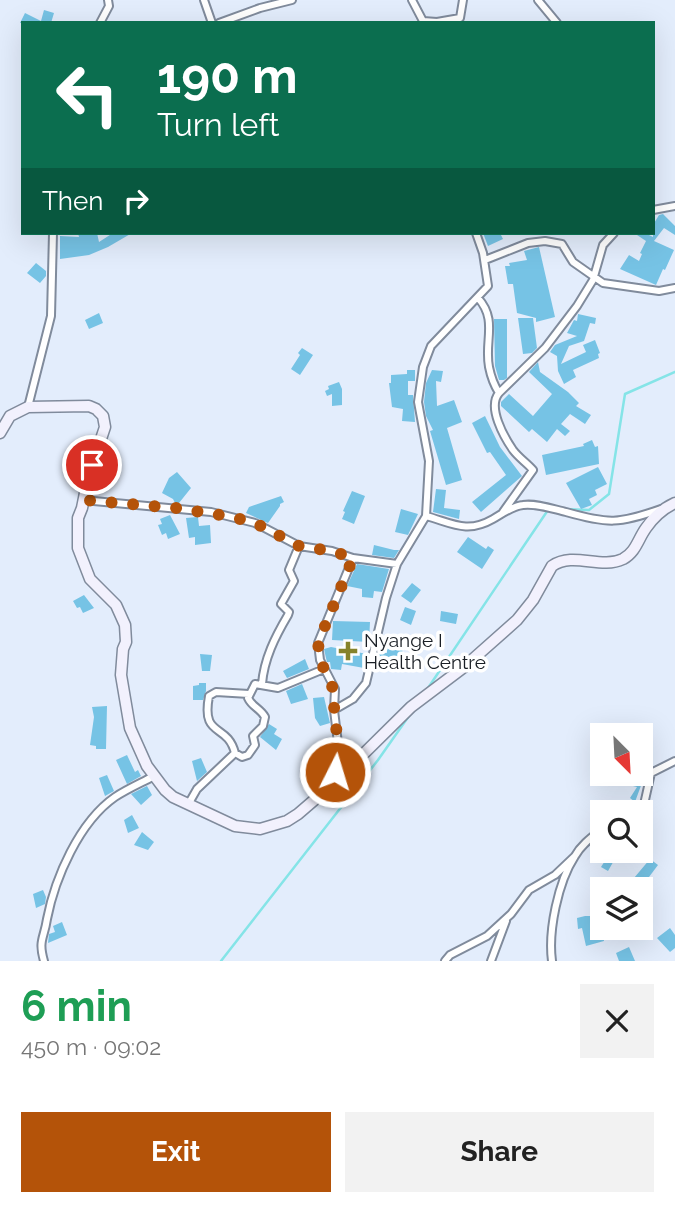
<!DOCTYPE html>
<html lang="en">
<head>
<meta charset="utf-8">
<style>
  :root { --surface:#fff; --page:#f2f2f2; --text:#222; --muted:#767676; --accent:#b45309 }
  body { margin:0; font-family:Raleway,sans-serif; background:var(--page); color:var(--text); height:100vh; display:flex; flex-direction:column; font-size:26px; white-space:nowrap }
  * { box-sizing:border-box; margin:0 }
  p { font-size:23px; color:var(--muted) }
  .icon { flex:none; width:38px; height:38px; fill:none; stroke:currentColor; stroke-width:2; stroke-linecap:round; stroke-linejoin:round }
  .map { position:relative; height:961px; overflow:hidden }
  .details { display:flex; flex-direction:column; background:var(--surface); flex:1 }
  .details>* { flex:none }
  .hud { position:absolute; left:21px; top:21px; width:634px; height:214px; border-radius:0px; box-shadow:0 7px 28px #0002; background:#0b6e4f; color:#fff; overflow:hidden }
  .needle { width:46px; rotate:156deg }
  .buttons { position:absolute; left:590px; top:723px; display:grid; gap:14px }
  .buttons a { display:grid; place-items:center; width:63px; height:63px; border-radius:0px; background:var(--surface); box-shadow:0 7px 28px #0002; font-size:35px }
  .pin { position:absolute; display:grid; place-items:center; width:60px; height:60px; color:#fff; margin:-30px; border:4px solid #fff; border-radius:50%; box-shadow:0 2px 7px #0007 }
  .me { position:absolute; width:77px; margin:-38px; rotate:5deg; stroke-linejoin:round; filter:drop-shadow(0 0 5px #0008) }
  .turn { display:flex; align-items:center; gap:24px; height:147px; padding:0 21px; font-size:32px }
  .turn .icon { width:91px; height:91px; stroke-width:2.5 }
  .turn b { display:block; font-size:49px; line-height:60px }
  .then { display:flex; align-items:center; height:66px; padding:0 21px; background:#0003; gap:14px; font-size:26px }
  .round { display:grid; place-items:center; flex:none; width:74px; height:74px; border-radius:0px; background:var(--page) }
  .overview { display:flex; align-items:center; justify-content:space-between; height:119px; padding:0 21px }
  h1 { font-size:42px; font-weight:700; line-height:52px; color:#1e9e55 }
  .button { display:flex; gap:14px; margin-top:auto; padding:14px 21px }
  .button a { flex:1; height:80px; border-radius:0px; background:var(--accent); color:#fff; font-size:28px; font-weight:700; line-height:80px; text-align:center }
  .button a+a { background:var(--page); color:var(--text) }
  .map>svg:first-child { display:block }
</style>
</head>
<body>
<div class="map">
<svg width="675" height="961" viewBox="0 0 675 961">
  <rect width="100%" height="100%" fill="#e3edfc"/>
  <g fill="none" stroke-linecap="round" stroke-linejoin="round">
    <path stroke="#85e4e7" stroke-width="2.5" d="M564,509L589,510L609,494L625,394L675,372
      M426,691L548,510
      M221,961L378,760L411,713"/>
  </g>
  <path fill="#76c3e5" d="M44,10L54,13L51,23H20L25,13L41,21Z
    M663,214L675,226V235L664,228L654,241L674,250L665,270L663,269L656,285L620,269L629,255L639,261L642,254L640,253L646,241L634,233H645L653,237V225L659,215Z
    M78,233H97L99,242L113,233H132L108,247L89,255L60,259V236L79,237Z
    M483,233H500L503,239L488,246Z
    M539,247L555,317L536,322V318L517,313L513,284H508L505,266H510L509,263L527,260L524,251Z
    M36,263L46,271V276L40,283L27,273Z
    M99,313L103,323L89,329L85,320Z
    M578,314L596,318L595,324L590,323L584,341L569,346L561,364L586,352L583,345L595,340L600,353L598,354L599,358L573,370L576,377L564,384L558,371L557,356L550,352L555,345L577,336L567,333L574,320L577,321Z
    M518,318H533L537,348L532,353L523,354Z
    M494,319H507V378L504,380H499L495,366Z
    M302,348L313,355L300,375L291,369L300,355L298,353Z
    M538,362L540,372L568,392L579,403L576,406L591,415L585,424L570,414L561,424L570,431L565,436L557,429L547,442L532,429L529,432L501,406V402L509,394L533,416L552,394L529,372Z
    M407,370H415V381H408V395H413L415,422L402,421L403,409L392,407L389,383H391V375L407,374Z
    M432,370L443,371L441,382L436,381L437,406L454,400L462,422L447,428L462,480L446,485L430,431L433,430L426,416L424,402L426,383Z
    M339,382L342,389V405L332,406V394L327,396L325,391L329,389L328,386Z
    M485,416L500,447L522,476L481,512L472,502L506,475L490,452L487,453L472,423Z
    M592,440L595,447L598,446L599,464L546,475L542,455L584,446L583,444Z
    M598,467L607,484L595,490L597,495L589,499L592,505L581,509L566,483Z
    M177,472L191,488L179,503H175L173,499L162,493L169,478Z
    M436,489L446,490L444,508L460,510L459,519L433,512Z
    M352,491L365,496L354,524L342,519L345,512L343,511Z
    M281,496L284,502L280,504V506L268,523L246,513L249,507Z
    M401,509L418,514L408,535L395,532Z
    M170,515L180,534L168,539L166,533L162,535L158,525L162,524L160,519Z
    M198,517L199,526L210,525L211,543L195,545V537L189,538L186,518Z
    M468,537L486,549L488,546L494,550L482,569L457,552Z
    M374,545L394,550H399L394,558L372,555Z
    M357,564L389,569L382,592L374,591L373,598L362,597V589L347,586Z
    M412,583L421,590L411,603L401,596Z
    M84,595L94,608L83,613L80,607L77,608L73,601Z
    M405,607L416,611L411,625L400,620Z
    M441,611L458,614L456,624L440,621Z
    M333,621L370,622L369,642L332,640Z
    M387,636H402L403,671H375L379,652L387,653Z
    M331,647L367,654L364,668L342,664L341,670L331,669L330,662H327L326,658L324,649Z
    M200,654L212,655L210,671H202Z
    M305,659L309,669L287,678L283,671Z
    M199,683H206V691L203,700H193V686L199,685Z
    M302,684L308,699L291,704L286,691Z
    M324,697L330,723L320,726L315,718L313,698Z
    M107,706L106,749H96V746L90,745L94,717L92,707Z
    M269,724L277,729L274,734L282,739L276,750L260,737Z
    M328,744L331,756L317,762L315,756L319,754L317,748Z
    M127,755L135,772L138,770L141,776L127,784L116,760Z
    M201,758L207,772L197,781L192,761Z
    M107,775L114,791L105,796L99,778Z
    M632,776L643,780L635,802L630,798L637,787L629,785Z
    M147,786L152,795L141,805L131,794Z
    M132,815L139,828L128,833L124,820Z
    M142,832L154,842L148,850L134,845Z
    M605,850H619L622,854L619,859L616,857L608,871L601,867L610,853Z
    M650,859L658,865L643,885L634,878Z
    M43,890L46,897L45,904L36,908L33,894Z
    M585,916H601L604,941L586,946L582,928L578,929L577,918Z
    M62,922L67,935L48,943L49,934L55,932L53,926Z
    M670,928L675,935V948L670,952L657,938Z
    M629,947L635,961H619L616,953Z"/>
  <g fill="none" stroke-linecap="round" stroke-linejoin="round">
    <defs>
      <path id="minor" d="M204,0L212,23
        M412,0L423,21L437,22L460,18L463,0
        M538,0L557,23
        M100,23L109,6L108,0
        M219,23L260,8L292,0
        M653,210L675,206
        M476,233L483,253L488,286L431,346L423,367L418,402L429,461L426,516C452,523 467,534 493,519C502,514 512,506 523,505C536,503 553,509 566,512C608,524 619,524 661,509
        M485,260L528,243L545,241L562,244L573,262L603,283L659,291L675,288
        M478,298C498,320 484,341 489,367C491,377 494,385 499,393C487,407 504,437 513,450C519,458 527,463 533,470L503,512
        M499,393L545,348L577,306L593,280L603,245L614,233
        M28,407L51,316L53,233
        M83,500L211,512L255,523L299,546L332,551L353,558L397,564
        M353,558L318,643L320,660L335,689L334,710L353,699L366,683L386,598L397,564L426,516
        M262,684C264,659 275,637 288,615L289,612L281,604L294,581L289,570L299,546
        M334,710L340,760L334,782
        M235,753C227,722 201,739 209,696L216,692L249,694
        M189,803L197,789L235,753L242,757L248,755L255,745L253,736L263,726L265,717C260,708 252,707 248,698L255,684L278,688L324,669
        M638,812L643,809L651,773L675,761
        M44,961C38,940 44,939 47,919C55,878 79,822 115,797C127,789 141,783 154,776
        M445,961L450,955L487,936L511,914L529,890L555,875L575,856
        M491,961L506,921
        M552,961C548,931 558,882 575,856C581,845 592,837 602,829"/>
      <path id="secondary" d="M0,433L10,416L28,407L89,406L96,409L103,416L105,427L88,478L82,508L78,518V548L90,579L116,605L125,625L126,642L123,649L121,675L130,728L147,766L165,790L173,797L235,826L260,829L287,821L298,814L334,783L411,707L464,667L517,620L533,600L552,566C574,551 600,570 623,559C636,552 638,539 646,528C653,518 664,508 675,503"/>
    </defs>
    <use href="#minor" stroke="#808b9c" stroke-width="10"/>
    <use href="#secondary" stroke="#808b9c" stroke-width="13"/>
    <use href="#minor" stroke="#fff" stroke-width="6"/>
    <use href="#secondary" stroke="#f2f1fd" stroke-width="10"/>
  </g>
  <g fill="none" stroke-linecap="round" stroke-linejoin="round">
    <path stroke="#b45309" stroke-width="12" stroke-dasharray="0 21.6" d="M92,465L83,500L176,508L232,517L255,523L299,546L332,551L353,558L318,643L320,660L335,693L334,710L340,760L335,772"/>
  </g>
  <path fill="#86832b" stroke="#fff" stroke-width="2.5" d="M344.5 640.5h7v7h7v7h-7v7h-7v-7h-7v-7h7z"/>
  <g text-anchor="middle" stroke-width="7" stroke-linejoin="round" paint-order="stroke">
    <g font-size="19" fill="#191e24" stroke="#fff" text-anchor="start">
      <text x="364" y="647">Nyange I<tspan x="364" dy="22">Health Centre</tspan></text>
    </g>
  </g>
</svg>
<div class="buttons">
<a><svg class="needle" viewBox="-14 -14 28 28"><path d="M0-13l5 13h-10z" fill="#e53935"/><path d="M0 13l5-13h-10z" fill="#767676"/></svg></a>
<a><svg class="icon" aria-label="search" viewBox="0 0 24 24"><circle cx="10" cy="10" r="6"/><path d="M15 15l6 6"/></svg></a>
<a><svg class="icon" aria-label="layers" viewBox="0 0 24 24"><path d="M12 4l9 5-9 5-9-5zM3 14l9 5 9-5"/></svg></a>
</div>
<div class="pin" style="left:92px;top:465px;background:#d93025"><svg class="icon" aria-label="arrive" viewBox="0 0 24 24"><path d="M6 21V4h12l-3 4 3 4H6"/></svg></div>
<svg class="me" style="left:335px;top:772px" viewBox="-20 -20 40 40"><circle r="17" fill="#b45309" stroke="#fff" stroke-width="3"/><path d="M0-11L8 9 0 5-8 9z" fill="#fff"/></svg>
<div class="hud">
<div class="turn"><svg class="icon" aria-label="left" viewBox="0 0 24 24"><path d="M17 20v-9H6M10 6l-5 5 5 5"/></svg><div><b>190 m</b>Turn left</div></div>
<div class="then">Then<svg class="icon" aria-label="right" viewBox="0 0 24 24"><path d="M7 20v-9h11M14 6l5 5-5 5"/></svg></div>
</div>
</div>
<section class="details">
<div class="overview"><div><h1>6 min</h1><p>450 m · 09:02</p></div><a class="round"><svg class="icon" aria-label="close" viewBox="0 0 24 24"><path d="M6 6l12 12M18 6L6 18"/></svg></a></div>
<div class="button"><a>Exit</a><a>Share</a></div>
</section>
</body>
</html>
